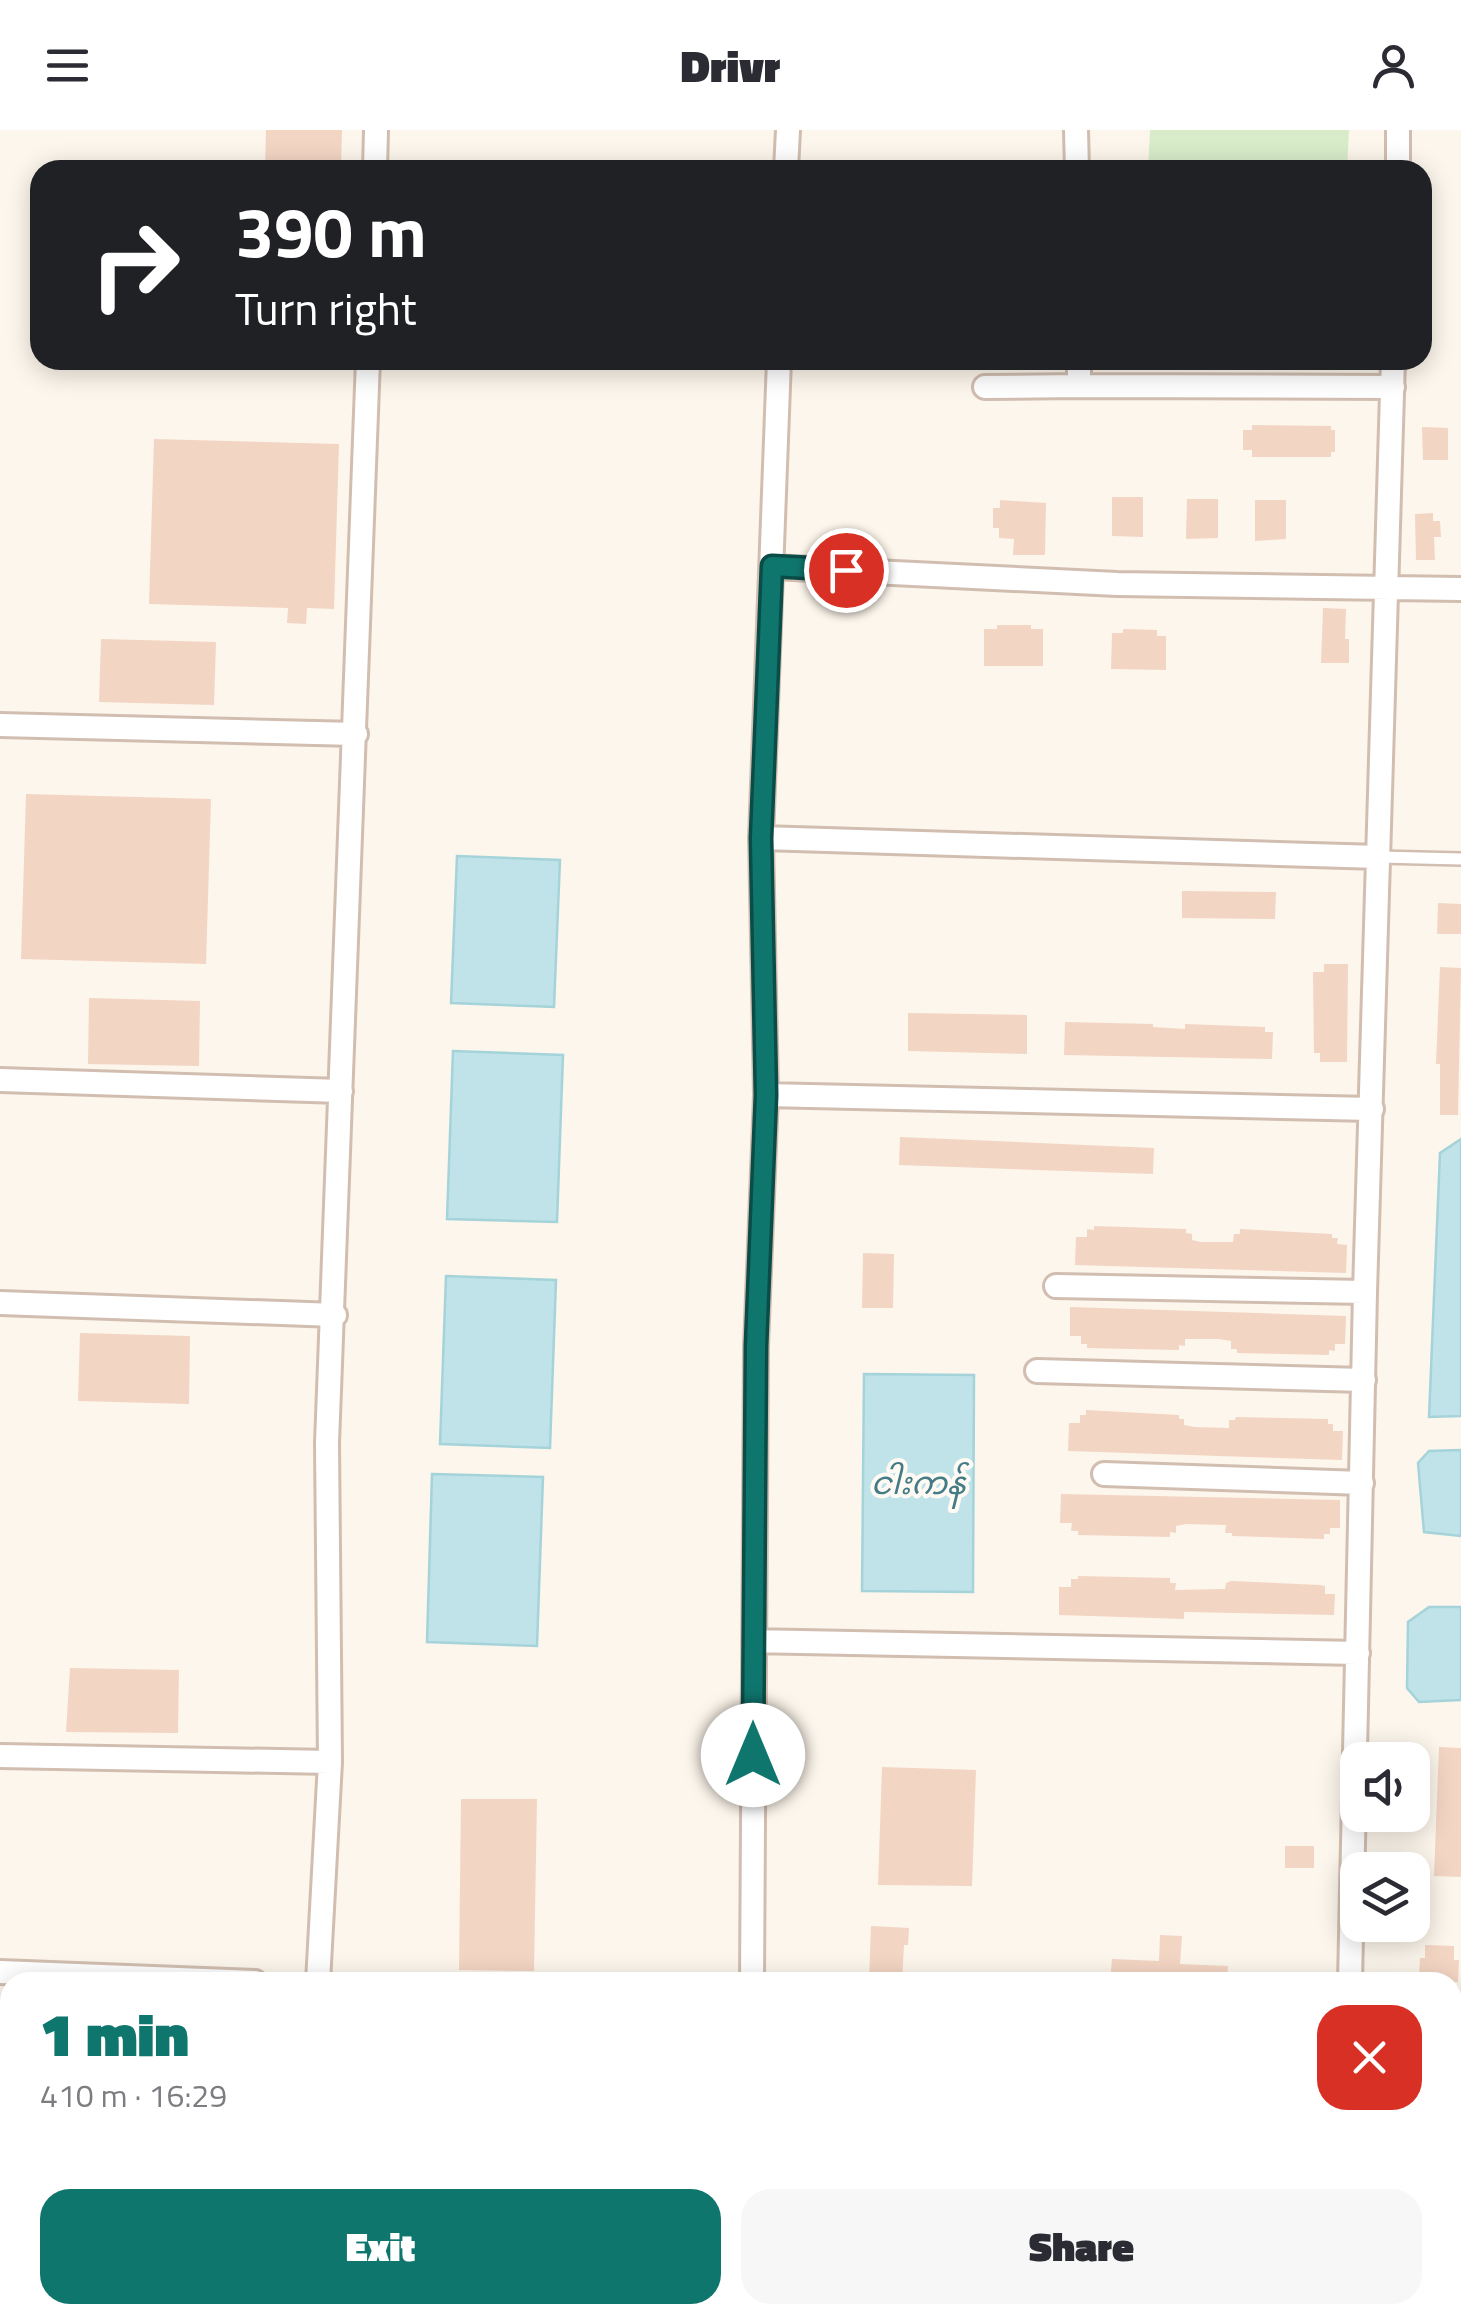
<!DOCTYPE html>
<html lang="en">
<head>
<meta charset="utf-8">
<style>
  :root { --surface:#fff; --page:#f7f7f7; --text:#2b2b33; --muted:#7c7c81; --accent:#0f766e }
  body { margin:0; font-family:"Titillium Web","Noto Sans Myanmar",sans-serif; background:var(--page); color:var(--text); height:100vh; display:flex; flex-direction:column; font-size:38px; white-space:nowrap }
  * { box-sizing:border-box; margin:0 }
  p { font-size:32px; color:var(--muted) }
  .icon { flex:none; width:55px; height:55px; fill:none; stroke:currentColor; stroke-width:2; stroke-linecap:round; stroke-linejoin:round }
  .map { position:relative; flex:1; overflow:hidden }
  .sheet { position:absolute; left:0px; top:1842px; width:1462px; height:352px; display:flex; flex-direction:column; background:var(--surface); border-radius:30px 30px 0 0; box-shadow:0 5px 25px #0003 }
  .sheet>* { flex:none }
  .banner { position:absolute; left:30px; top:30px; width:1402px; height:210px; border-radius:30px; box-shadow:0 5px 25px #0003; background:#202124; color:#fff; overflow:hidden }
  .buttons { position:absolute; left:1340px; top:1612px; display:grid; gap:20px }
  .buttons a { display:grid; place-items:center; width:90px; height:90px; border-radius:20px; background:var(--surface); box-shadow:0 5px 25px #0003; font-size:50px }
  .pin { position:absolute; display:grid; place-items:center; width:85px; height:85px; color:#fff; margin:-42px; border:5px solid #fff; border-radius:50%; box-shadow:0 2px 10px #0007 }
  .me { position:absolute; width:110px; margin:-55px; rotate:0deg; stroke-linejoin:round; filter:drop-shadow(0 0 8px #0008) }
  .turn { display:flex; align-items:center; gap:35px; height:210px; padding:0 40px; font-size:45px }
  .turn .icon { width:130px; height:130px; stroke-width:2.5 }
  .turn b { display:block; font-size:70px; line-height:85px }
  .round { display:grid; place-items:center; flex:none; width:105px; height:105px; border-radius:30px; background:var(--page) }
  .summary { display:flex; align-items:center; justify-content:space-between; height:170px; padding:0 40px }
  h1 { font-size:60px; font-weight:800; line-height:75px; color:var(--accent) }
  .cta { display:flex; gap:20px; margin-top:auto; padding:20px 40px }
  .cta a { flex:1; height:115px; border-radius:30px; background:var(--accent); color:#fff; font-size:40px; font-weight:800; line-height:115px; text-align:center }
  .cta a+a { background:var(--page); color:var(--text) }
  header { display:flex; justify-content:space-between; align-items:center; height:130px; padding:0 40px; background:var(--surface); font-size:45px; font-weight:800 }
  .map>svg:first-child { display:block }
</style>
</head>
<body>
<header><svg class="icon" aria-label="menu" viewBox="0 0 24 24"><path d="M4 6h16M4 12h16M4 18h16"/></svg>Drivr<svg class="icon" aria-label="person" viewBox="0 0 24 24"><circle cx="12" cy="8" r="4"/><path d="M4 21q1-7 8-7t8 7"/></svg></header>
<div class="map">
<svg width="1461" height="2193" viewBox="0 0 1461 2193">
  <rect width="100%" height="100%" fill="#fdf6ec"/>
  <path fill="#d8ecc9" d="M1150,0H1349L1347,40H1148Z"/>
  <path fill="#bfe3e8" stroke="#a5d3da" stroke-width="2.5" d="M457,726L560,730L554,877L451,873Z
    M453,921L563,925L557,1092L447,1089Z
    M1461,1009V1286L1429,1287L1440,1023Z
    M446,1146L556,1150L550,1318L440,1314Z
    M864,1244L974,1245L973,1462L862,1461Z
    M1461,1320V1406L1424,1402L1418,1333L1429,1321Z
    M432,1344L543,1347L537,1516L427,1512Z
    M1429,1477H1461V1570L1419,1572L1407,1558L1408,1492Z"/>
  <path fill="#f3d5c3" d="M266,0H342L341,40H265Z
    M1252,295L1331,296V300H1335V322H1331V327H1252V320H1243V300H1252Z
    M1422,297L1448,298V330H1423Z
    M154,309L339,314L334,479L307,478L306,494L287,493L288,478L149,474Z
    M1112,367H1143V407L1112,406Z
    M1187,369H1218V408L1186,409Z
    M1000,370L1046,373L1045,425H1013L1014,409L999,408V398H993V378H1000Z
    M1255,370H1286V409L1255,411Z
    M1433,383V391H1440L1441,407H1434L1435,430H1416L1415,384Z
    M1323,478L1346,479L1345,509H1349V533H1321Z
    M997,495H1031V499H1043V536H984V499H997Z
    M1123,499L1157,500V506H1166V540L1111,539L1112,503H1123Z
    M101,509L216,512L214,575L99,572Z
    M26,664L211,669L206,834L21,829Z
    M1182,761L1276,762L1275,789L1182,788Z
    M1438,773L1461,774V804H1437Z
    M1324,834H1348L1347,932H1320V923H1314L1313,842H1324Z
    M1440,837L1461,838L1458,985H1440V934H1436Z
    M89,868L200,871L199,936L88,934Z
    M908,883L1027,885V924L908,921Z
    M1065,892L1153,894V897L1185,899V894L1265,897V902H1273L1272,929L1064,925Z
    M900,1007L1154,1018L1153,1044L899,1035Z
    M1094,1096L1186,1099V1103L1192,1104V1110L1201,1112H1233L1234,1104H1240V1099L1332,1104V1108H1338L1337,1114L1347,1115L1346,1143L1075,1135L1076,1107H1087V1099L1094,1100Z
    M863,1123L894,1124L893,1178H862Z
    M1070,1177L1346,1186L1345,1214H1335V1221L1329,1220V1225L1237,1223V1219H1231V1211L1219,1209H1185V1216L1179,1215V1220L1087,1218V1214H1081V1206H1070Z
    M80,1203L190,1206L189,1274L78,1271Z
    M1086,1280L1179,1285V1289H1184V1295L1194,1297L1229,1298V1290H1235L1236,1287L1328,1289V1294H1333V1301H1343L1342,1330L1068,1321L1069,1293H1080V1285H1086Z
    M1061,1364L1340,1370V1398H1330V1404H1324V1409L1232,1406V1403H1225L1226,1395L1186,1394L1176,1396V1403L1170,1402V1407L1078,1405V1401H1071L1072,1393H1060Z
    M1078,1446L1170,1448V1453H1176L1175,1460L1225,1459L1226,1453L1231,1451L1320,1455L1325,1456V1464H1335L1334,1485L1184,1482V1489L1059,1485V1457H1071V1449H1078Z
    M70,1538L179,1540L178,1603L66,1602Z
    M1439,1617L1461,1618V1747L1434,1746Z
    M882,1637L976,1640L972,1756L878,1755Z
    M461,1669H537L534,1841L459,1840Z
    M1285,1716H1314V1738H1285Z
    M871,1796L909,1798L908,1815H904L902,1852H869Z
    M1160,1805L1182,1806L1180,1834L1228,1836L1227,1852H1110L1112,1829L1159,1831Z
    M1425,1815L1454,1816V1830H1459L1458,1852H1433V1848L1419,1847L1420,1828H1425Z"/>
  <g fill="none" stroke-linecap="round" stroke-linejoin="round">
    <defs>
      <path id="service" d="M1379,727L1461,729"/>
      <path id="minor" d="M1076,0L1077,40
        M375,40L376,0
        M786,40L788,0
        M1398,40V0
        M1079,256L1393,257
        M985,257L1079,256V230
        M772,437L1117,454L1461,459
        M0,595L356,604
        M761,708L1379,727
        M0,950L341,961
        M766,965L1372,979
        M1056,1156L1365,1162
        M0,1173L335,1185
        M1037,1241L1364,1250
        M1104,1344L1362,1353
        M754,1511L1358,1523
        M0,1626L330,1632
        M0,1842L255,1852
        M318,1852L330,1632L327,1313L368,230
        M752,1852L756,1216L766,965L761,708L779,230
        M1350,1852L1365,1162L1393,230
        M0,1981L10,1982
        M0,2138H10
        M243,2185L298,2191
        M749,2193V2185
        M1343,2193V2185
        M1455,2193L1461,2186"/>
    </defs>
    <use href="#service" stroke="#d1beb0" stroke-width="16"/>
    <use href="#minor" stroke="#d1beb0" stroke-width="28"/>
    <use href="#service" stroke="#fff" stroke-width="11"/>
    <use href="#minor" stroke="#fff" stroke-width="22"/>
  </g>
  <g fill="none" stroke-linecap="round" stroke-linejoin="round">
    <defs>
      <path id="route" d="M753,1625L756,1216L766,965L761,708L772,436L846,440"/>
    </defs>
    <use href="#route" stroke="#0a4d48" stroke-width="25"/>
    <use href="#route" stroke="#0f766e" stroke-width="18"/>
  </g>
  <g text-anchor="middle" stroke-width="8" stroke-linejoin="round" paint-order="stroke">
    <g font-size="32" font-style="italic" fill="#437c86" stroke="#fffaf3">
      <text x="918" y="1364">ငါးကန်</text>
    </g>
  </g>
</svg>
<div class="buttons">
<a><svg class="icon" aria-label="sound" viewBox="0 0 24 24"><path d="M4 9h4l5-4v14l-5-4H4zM17 9q2 3 0 6"/></svg></a>
<a><svg class="icon" aria-label="layers" viewBox="0 0 24 24"><path d="M12 4l9 5-9 5-9-5zM3 14l9 5 9-5"/></svg></a>
</div>
<div class="pin" style="left:846px;top:440px;background:#d93025"><svg class="icon" aria-label="arrive" viewBox="0 0 24 24"><path d="M6 21V4h12l-3 4 3 4H6"/></svg></div>
<svg class="me" style="left:753px;top:1625px" viewBox="-20 -20 40 40"><circle r="19" fill="#fff"/><path d="M0-13L10 11 0 6-10 11z" fill="#0f766e"/></svg>
<div class="banner">
<div class="turn"><svg class="icon" aria-label="right" viewBox="0 0 24 24"><path d="M7 20v-9h11M14 6l5 5-5 5"/></svg><div><b>390 m</b>Turn right</div></div>
</div>
<section class="sheet">
<div class="summary"><div><h1>1 min</h1><p>410 m · 16:29</p></div><a class="round" style="background:#d93025;color:#fff"><svg class="icon" aria-label="close" viewBox="0 0 24 24"><path d="M6 6l12 12M18 6L6 18"/></svg></a></div>
<div class="cta"><a>Exit</a><a>Share</a></div>
</section>
</div>
</body>
</html>
